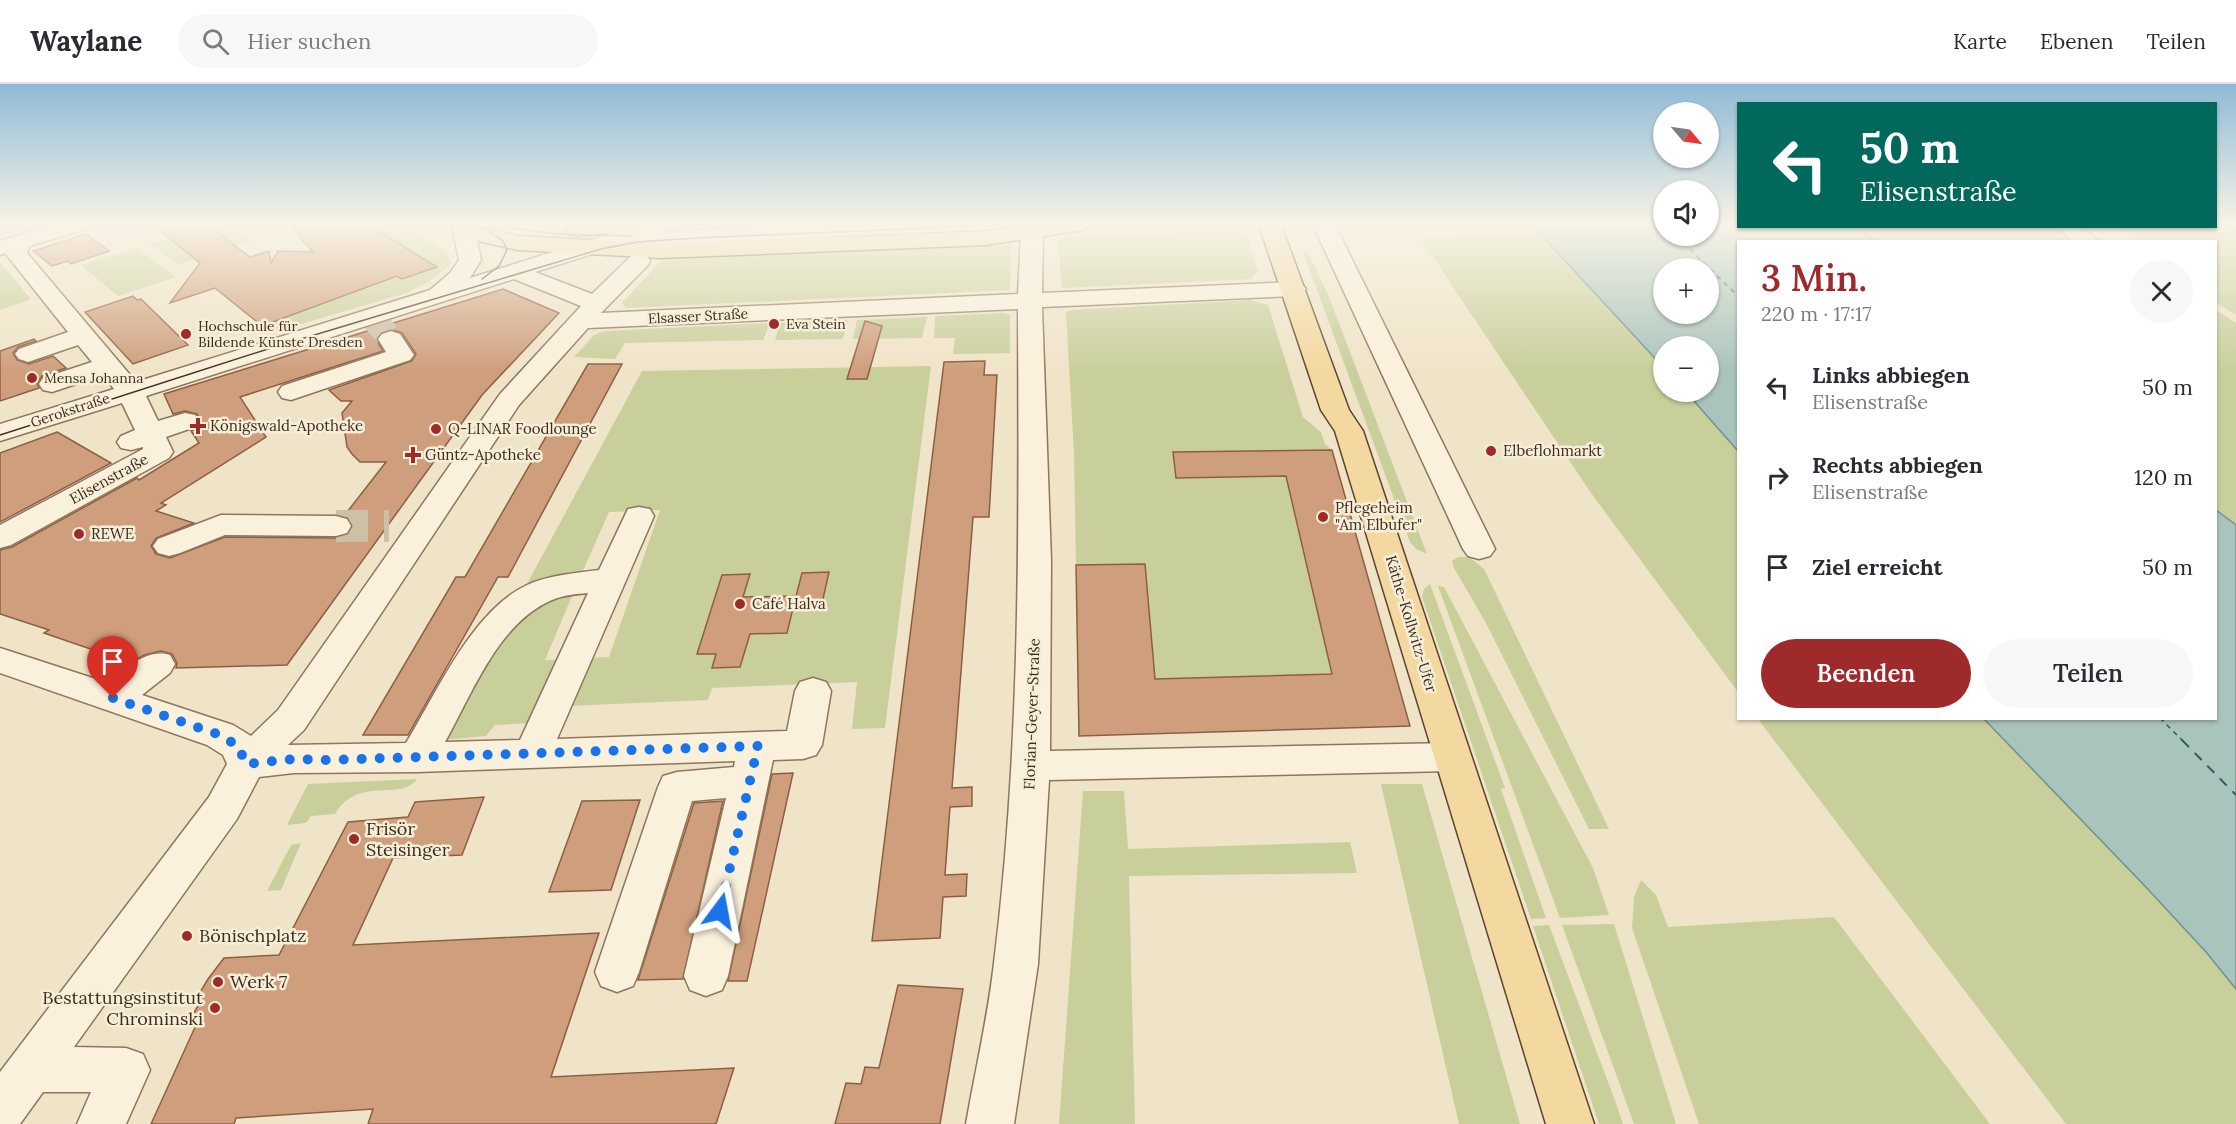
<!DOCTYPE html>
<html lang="de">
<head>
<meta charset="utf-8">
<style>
  :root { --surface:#fff; --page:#f7f7f7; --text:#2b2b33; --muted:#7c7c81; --line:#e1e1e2; --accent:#9e2a2b }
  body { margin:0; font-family:Lora,serif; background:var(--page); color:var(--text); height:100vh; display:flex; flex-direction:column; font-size:22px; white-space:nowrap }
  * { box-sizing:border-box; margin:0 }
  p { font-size:20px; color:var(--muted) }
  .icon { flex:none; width:33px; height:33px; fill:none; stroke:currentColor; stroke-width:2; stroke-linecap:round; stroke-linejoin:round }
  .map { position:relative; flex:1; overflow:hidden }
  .sheet { position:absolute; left:1737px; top:156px; width:480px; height:480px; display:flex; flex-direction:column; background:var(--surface); border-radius:0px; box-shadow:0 2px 4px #0004 }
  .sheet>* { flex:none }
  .hud { position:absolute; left:1737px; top:18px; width:480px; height:126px; border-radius:0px; box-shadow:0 2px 4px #0004; background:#00695c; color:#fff; overflow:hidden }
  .needle { width:39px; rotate:119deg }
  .fabs { position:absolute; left:1653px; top:18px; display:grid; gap:12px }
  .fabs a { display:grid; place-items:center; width:66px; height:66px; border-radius:50%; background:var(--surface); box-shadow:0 2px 4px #0004; font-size:30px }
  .pin { position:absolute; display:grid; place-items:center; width:51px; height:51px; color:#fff; margin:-62px -26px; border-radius:50% 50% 50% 0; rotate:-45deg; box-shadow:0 0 6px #0007 }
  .pin .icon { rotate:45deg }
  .me { position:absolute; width:66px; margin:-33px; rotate:13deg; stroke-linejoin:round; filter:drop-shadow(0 0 4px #0008) }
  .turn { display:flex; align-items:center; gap:21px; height:126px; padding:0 24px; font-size:27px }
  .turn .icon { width:78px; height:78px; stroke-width:2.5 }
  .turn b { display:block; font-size:42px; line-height:51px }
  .round { display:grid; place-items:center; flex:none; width:63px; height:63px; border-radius:32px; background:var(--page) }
  .headline { display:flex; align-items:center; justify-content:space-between; height:102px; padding:0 24px }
  h1 { font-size:36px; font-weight:600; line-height:45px; color:var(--accent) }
  .cta { display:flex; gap:12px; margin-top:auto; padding:12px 24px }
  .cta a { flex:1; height:69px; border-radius:36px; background:var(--accent); color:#fff; font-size:24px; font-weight:600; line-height:69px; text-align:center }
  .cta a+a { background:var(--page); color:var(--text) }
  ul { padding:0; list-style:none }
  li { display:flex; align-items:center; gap:18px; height:90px; padding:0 24px }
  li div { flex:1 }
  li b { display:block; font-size:22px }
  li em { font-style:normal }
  header { display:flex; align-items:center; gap:36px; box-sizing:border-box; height:84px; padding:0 30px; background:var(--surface); border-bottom:2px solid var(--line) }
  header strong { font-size:28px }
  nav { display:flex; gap:33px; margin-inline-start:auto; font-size:21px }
  .search { width:420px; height:54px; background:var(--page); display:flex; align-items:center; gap:15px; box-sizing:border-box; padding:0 21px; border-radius:33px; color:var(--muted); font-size:22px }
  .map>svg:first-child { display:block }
</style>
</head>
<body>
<header>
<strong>Waylane</strong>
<div class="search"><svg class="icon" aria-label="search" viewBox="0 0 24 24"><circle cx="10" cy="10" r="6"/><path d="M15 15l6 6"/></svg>Hier suchen</div>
<nav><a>Karte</a><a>Ebenen</a><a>Teilen</a></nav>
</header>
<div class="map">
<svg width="2236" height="1040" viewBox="0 0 2236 1040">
  <rect width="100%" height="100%" fill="#f0e4c8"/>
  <path fill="#c9cf9b" d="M208,141H229L252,157L178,181L149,160Z
    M369,141H403L446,168L451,179C436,195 422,202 403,210L267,250L262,242Z
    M2236,141V231L2216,219V158L2142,157L2119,143Z
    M1857,143H2059L2082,157H1874Z
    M1235,146L1246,150L1258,187L1251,195L1062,204L1058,155L1066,152Z
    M1538,149L1559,168L1663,283L1664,308H1686L1738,367V608L1591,409L1421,155Z
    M1011,161L1010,206L626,224L622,219L659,179L667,176Z
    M137,164L176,193L118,212L81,181Z
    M1303,168H1308L1329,213L1427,470L1416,465L1410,458Z
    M0,179H1L31,215L0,226Z
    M1250,216L1268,221L1303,333L1321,348L1325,360L1332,366L1174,368L1176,394L1286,392L1332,590L1155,595L1145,480L1076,481L1074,370L1066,228L1072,226Z
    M2216,226L2236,239V441L2216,426Z
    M1003,229L1010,231V269L953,270L955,254H934L935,232Z
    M927,233L922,254L853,255L857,236Z
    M848,236L843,255L775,256L780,239Z
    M770,239L763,256L625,259L615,275L574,273L594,251L604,247Z
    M931,282L885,644L852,645L857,598L712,604L708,616L567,622L589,574L609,573L660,426L609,428L581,491L521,511L642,287Z
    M1459,473H1469L1484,485L1609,745H1589L1486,539L1454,484L1452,477Z
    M1430,500L1505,704L1501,705L1546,834L1531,835L1422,513L1424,505Z
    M1438,502L1444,503L1593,784L1609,831L1560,834Z
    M575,505L545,576H557L531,639L495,641L486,652L442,656L497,548L523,525Z
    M1758,635H1984L2143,800L2206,868L2236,905V1040H2066Z
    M417,695C401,718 358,691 335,730L311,732L306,739L287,741L308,700Z
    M1381,700H1422L1520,1040H1459Z
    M1083,707H1124L1128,765L1350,758L1357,789L1129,792L1135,1040H1059Z
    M301,759L281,806L267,807L291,761Z
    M1641,796L1656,811L1668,843L1834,833L1990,1040H1699L1632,844L1634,813Z
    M1614,840L1676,1040H1634L1562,841Z
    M1549,841L1617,1022L1623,1040H1599L1533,842Z"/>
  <path fill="#a9c4bc" stroke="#6f938a" stroke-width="1.5" fill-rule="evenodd" d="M1532,141H1663L1664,152H1708L1709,141L1857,142L1874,157L1738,158V367L1686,308H1708V262H1664L1663,283ZM1664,184H1708V230H1664Z
    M2216,426L2236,441V905L2206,868L2143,800L1984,635L2216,634Z"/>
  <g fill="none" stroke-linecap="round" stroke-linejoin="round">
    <path stroke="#2f5d5a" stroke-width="1.5" stroke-dasharray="5 4.5" stroke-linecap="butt" d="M1676,152L1738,212
      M2160,634L2183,657"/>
    <path stroke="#2f5d5a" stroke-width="2" stroke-dasharray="10 8" stroke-linecap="butt" d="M2182,656L2236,711"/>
  </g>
  <path fill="#cf9f7d" stroke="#8d5f41" stroke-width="1.5" fill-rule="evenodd" d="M153,141H208L250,173L269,167L271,179L278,167L313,168L289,141H369L437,183L402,195L397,192L262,242L215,204L170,219L200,179Z
    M86,150L109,167L71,180L68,177L52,182L33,167Z
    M503,205L559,229L482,311L287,581L176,584L177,579L172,570L161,567L144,571L131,579L44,549L49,546L0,530V466L12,463L137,394L139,396L199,359L191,347L197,344L201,338L197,330L185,327L173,330L164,310ZM390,245L402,249L416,270L412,277L329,306L341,317H352L342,329L347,363L352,370L360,378H386L344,432L349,434L353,441L349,450L336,454L225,453L170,474L156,470L151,462L156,454L194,439L156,427L166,421L161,419L266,353L240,313L383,267L376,255L381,248Z
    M133,212L137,216L141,215L188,261L133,280L85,228Z
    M865,237L882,242L867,295H847Z
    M34,255L36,257L18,263L13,269L17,276L29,280L53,272L66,284L42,292L37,299L39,304L0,317V267Z
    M985,277L984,291H997L989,433H973L952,704L972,703V722L950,723L945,791L967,790L966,812L943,813L940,854L872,857L944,278Z
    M588,280H622L508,493H498L408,651H363L456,493H465Z
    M57,348L111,379L0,438V369Z
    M1332,366L1410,642L1079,652L1076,481L1145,480L1155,595L1332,590L1286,392L1176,394L1173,368Z
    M829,488L821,524H793L802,489Z
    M750,490L743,513L796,512L787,549L750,550L740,583L712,584L716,570H697L722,491Z
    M793,689L747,897H728L772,690Z
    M484,713L462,771L393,774L353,861L599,849L551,993L734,984L716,1040H368L373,1025L236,1034L234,1040H151L196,941L186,942L202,915L199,910L208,895L224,874L279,871L348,738L408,733L415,718Z
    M640,716L611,806L549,808L582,717Z
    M723,717L683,895L638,896L694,719Z
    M898,901L963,905L940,1040H835L846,999L861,1000L865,983L879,984Z"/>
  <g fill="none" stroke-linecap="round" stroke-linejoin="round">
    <path stroke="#ccc0a6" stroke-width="25" stroke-dasharray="25 12" stroke-linecap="butt" d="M371,232L391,255"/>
    <path stroke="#ccc0a6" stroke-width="32" stroke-dasharray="32 16" stroke-linecap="butt" d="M336,442H389"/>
    <defs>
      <path id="minor" d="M51,141H85L83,146L29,162L27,169L136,298L430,206L450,189L459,176L453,146L456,141H472L475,146L481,176L470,194L638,141H672L670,146L660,148L792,141H966L964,146L956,147L697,159L638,164L628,159L535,188L592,210L631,172L639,170L647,172L650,177L647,182L601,229L1018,210L1021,148L1024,143L1032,141L1040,143L1043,148L1042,209L1294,198L1302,200L1306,205L1302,210L1294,212L1042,223L1051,476L1050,667L1452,659L1465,663L1471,673L1465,683L1452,687L1049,696L1038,880L1014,1040H966C975,987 988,933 994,879C1021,662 1019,443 1018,225L588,244L519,321L304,646L288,661L406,659C437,608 472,527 527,501C549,491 575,489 599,486L628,425L639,423L650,425L654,432L557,655L787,647L795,607L800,598L813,594L826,598L831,607L822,661L816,671L803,675L773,676L728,892L722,906L706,912L690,906L684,892L726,714L692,717L639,888L633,902L617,908L601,902L595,888L658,703L663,692L677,688L734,683L735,677L417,688L294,689L259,693L237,735L74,963L126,964L143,970L150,986L126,1040H77L91,1008H43L20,1040H0V988L209,713L227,680L223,671L207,661L0,589V564L108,599C127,585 145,564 170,571L175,580L170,589L142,611L233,641L251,652L278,626L500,310L581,222L514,195L146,312L158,337L185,329L195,331L199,337L195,343L166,353L173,368L169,374L11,461L0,464V441L143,365V363L131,366L121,364L117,358L121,352L135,346L122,319L0,357V340L114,305L103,291L52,308L43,306L39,300L43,294L92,278L78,261L28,278L19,275L15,270L19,265L68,248L5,169L0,171V157ZM588,509L520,656L445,658C472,610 498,539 552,516C564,511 576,510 588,509Z
        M1313,141H1335L1495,465L1490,472L1479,475L1468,472L1463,465Z
        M2056,142H2081L2099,158H2073Z
        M391,247L400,250L414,271L410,276L291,316L282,314L278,308L282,302L386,268L378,255L382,250Z
        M221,431L336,432L347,435L351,442L347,449L336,452L225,451L180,469L169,472L158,469L153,462L158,455Z"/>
      <path id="major" d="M451,141H474L518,152L661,160L986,147L1028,141H1087L1085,146L1077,147L986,161L661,174L518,166L461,153Z
        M569,141H642L640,146L632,147L577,152L569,150L566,145Z
        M1259,141H1281L1349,326L1363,347L1594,1040H1546L1335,347L1321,326Z"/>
    </defs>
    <use href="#minor" stroke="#8d765c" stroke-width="3"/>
    <use href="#major" stroke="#5b4430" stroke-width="3"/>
    <use href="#minor" fill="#faf1dc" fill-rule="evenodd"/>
    <use href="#major" fill="#f3d9a0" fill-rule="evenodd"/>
    <path stroke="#3d2e20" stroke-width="1.5" d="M470,141L494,147
      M487,141L557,150L632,152
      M482,195L499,182L507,166L503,157L485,145
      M0,351L271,264L601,165L637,158L696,154L998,141"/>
  </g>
  <linearGradient id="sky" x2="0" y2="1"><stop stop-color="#8fbad6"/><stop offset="0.49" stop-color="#f8f3e6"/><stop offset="1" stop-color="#f8f3e6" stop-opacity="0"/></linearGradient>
  <rect width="2236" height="287" fill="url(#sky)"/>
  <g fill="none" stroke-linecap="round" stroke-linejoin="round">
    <path stroke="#1a73e8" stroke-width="10" stroke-dasharray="0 18" d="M113,614L220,651L238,662L246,680L294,675L328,676L758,662L720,827"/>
  </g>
  <g fill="#9e2a2b" stroke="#f7eed8" stroke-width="2">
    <circle cx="774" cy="240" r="6"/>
    <circle cx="186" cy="250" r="6"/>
    <circle cx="32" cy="294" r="6"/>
    <path d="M195 333h6v6h6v6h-6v6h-6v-6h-6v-6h6z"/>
    <circle cx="436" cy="345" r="6"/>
    <circle cx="1491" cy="367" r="6"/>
    <path d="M410 362h6v6h6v6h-6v6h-6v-6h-6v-6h6z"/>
    <circle cx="1323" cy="433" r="6"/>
    <circle cx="79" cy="450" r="6"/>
    <circle cx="740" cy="520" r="6"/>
    <circle cx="354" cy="755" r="6"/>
    <circle cx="187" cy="852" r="6"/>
    <circle cx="218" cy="898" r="6"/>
    <circle cx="215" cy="924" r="6"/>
  </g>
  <g text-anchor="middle" stroke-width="5" stroke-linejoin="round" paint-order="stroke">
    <g font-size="14" fill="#3d2e20" stroke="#f7eed8">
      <text transform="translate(698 232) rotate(-3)" y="5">Elsasser Straße</text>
      <text transform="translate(70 326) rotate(-18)" y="5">Gerokstraße</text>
    </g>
    <g font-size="14" fill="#3d2e20" stroke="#f7eed8" text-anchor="start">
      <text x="786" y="245">Eva Stein</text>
      <text x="198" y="247">Hochschule für<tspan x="198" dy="16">Bildende Künste Dresden</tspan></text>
      <text x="44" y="299">Mensa Johanna</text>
    </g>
    <g font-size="15" fill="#3d2e20" stroke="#f7eed8" text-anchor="start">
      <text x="210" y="347">Königswald-Apotheke</text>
      <text x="448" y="350">Q-LINAR Foodlounge</text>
      <text x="1503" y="372">Elbeflohmarkt</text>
      <text x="425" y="376">Güntz-Apotheke</text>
      <text x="1335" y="429">Pflegeheim<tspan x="1335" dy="17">"Am Elbufer"</tspan></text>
      <text x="91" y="455">REWE</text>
      <text x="752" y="525">Café Halva</text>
    </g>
    <g font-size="15" fill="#3d2e20" stroke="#f7eed8">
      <text transform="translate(109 395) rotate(-29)" y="5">Elisenstraße</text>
      <text transform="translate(1411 540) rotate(73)" y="5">Käthe-Kollwitz-Ufer</text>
      <text transform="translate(1032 630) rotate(-88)" y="5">Florian-Geyer-Straße</text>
    </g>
    <g font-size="18" fill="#3d2e20" stroke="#f7eed8" text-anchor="start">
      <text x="366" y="751">Frisör<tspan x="366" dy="21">Steisinger</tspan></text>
      <text x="199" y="858">Bönischplatz</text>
      <text x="230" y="904">Werk 7</text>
      <text x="203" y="920" text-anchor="end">Bestattungsinstitut<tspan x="203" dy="21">Chrominski</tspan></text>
    </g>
  </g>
</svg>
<div class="fabs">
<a><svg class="needle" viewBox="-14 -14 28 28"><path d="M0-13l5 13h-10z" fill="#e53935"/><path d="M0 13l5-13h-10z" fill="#7c7c81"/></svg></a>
<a><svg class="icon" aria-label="sound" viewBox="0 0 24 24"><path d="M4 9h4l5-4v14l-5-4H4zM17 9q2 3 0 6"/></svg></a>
<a>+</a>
<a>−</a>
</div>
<div class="pin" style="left:113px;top:614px;background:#d93025"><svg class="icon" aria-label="arrive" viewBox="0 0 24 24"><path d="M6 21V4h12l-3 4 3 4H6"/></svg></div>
<svg class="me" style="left:720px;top:827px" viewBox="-20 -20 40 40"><path d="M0-17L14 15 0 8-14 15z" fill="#1a73e8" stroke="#fff" stroke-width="4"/></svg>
<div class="hud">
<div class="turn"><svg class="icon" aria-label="left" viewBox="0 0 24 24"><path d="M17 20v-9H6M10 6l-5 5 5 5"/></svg><div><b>50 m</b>Elisenstraße</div></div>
</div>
<section class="sheet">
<div class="headline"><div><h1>3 Min.</h1><p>220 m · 17:17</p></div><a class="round"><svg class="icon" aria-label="close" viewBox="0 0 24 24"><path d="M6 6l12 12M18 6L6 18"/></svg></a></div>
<ul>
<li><svg class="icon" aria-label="left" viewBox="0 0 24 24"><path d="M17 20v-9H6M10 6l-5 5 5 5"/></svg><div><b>Links abbiegen</b><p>Elisenstraße</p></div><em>50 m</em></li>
<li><svg class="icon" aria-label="right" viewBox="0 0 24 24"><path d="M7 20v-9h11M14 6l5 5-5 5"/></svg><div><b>Rechts abbiegen</b><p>Elisenstraße</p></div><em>120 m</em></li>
<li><svg class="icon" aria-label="arrive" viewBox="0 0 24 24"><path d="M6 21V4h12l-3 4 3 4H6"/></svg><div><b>Ziel erreicht</b></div><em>50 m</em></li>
</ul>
<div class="cta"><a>Beenden</a><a>Teilen</a></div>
</section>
</div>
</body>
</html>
